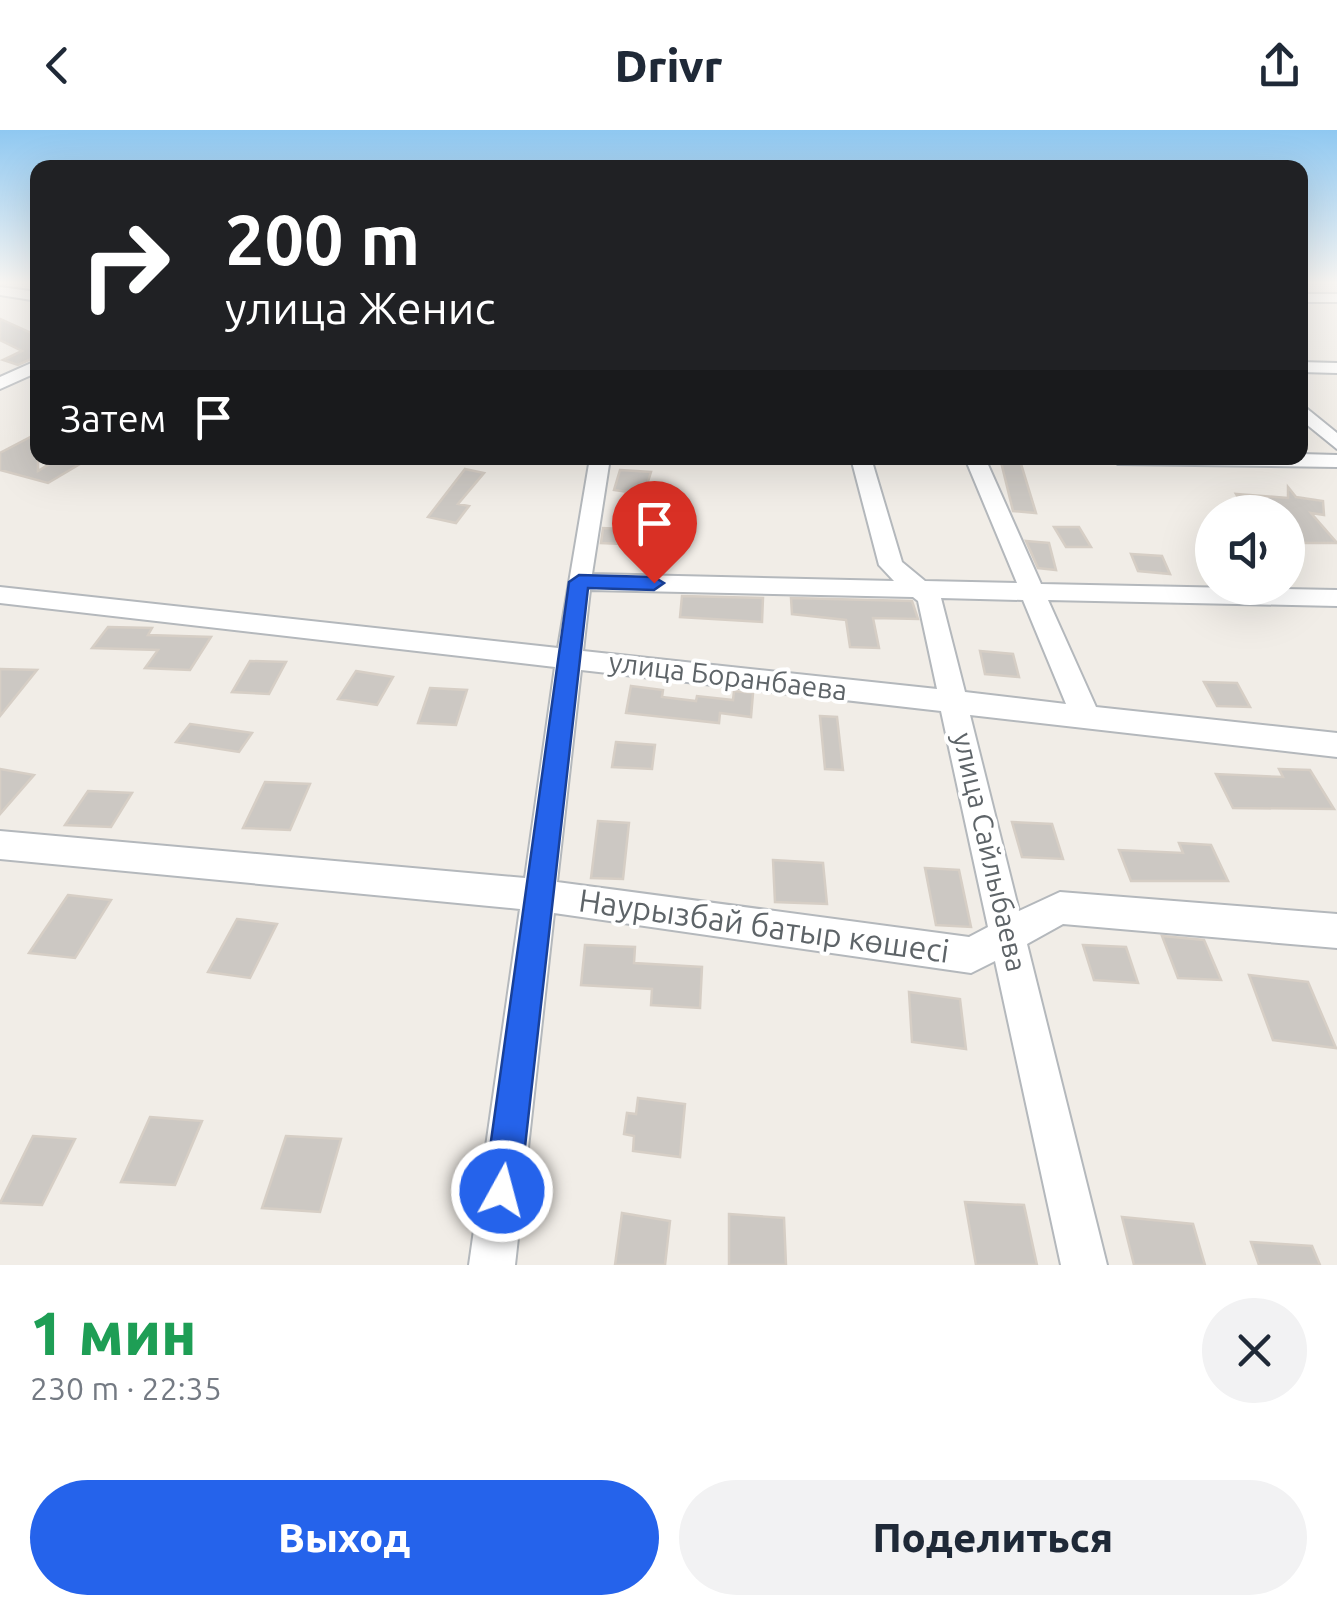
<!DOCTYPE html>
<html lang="ru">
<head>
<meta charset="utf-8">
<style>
  :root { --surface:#fff; --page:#f2f2f3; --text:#1f2937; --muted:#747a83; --accent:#2563eb }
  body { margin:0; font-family:Ubuntu,sans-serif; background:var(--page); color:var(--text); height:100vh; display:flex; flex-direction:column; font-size:38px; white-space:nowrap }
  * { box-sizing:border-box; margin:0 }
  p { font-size:32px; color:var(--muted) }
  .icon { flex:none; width:55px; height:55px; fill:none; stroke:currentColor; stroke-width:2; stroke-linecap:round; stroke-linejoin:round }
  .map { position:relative; height:1135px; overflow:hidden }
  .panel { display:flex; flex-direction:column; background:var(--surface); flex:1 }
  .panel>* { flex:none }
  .banner { position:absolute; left:30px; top:30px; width:1278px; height:305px; border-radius:20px; box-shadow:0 10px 40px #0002; background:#202124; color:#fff; overflow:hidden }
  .fabs { position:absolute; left:1195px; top:365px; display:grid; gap:20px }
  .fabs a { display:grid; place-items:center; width:110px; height:110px; border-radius:50%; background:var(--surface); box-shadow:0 10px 40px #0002; font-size:50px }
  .pin { position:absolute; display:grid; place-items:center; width:85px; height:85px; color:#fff; margin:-102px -42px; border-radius:50% 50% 50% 0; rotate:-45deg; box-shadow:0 0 10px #0007 }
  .pin .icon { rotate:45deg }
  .me { position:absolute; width:110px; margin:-55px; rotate:7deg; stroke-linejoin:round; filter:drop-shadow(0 0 8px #0008) }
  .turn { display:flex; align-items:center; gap:35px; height:210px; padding:0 30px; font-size:45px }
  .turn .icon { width:130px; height:130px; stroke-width:2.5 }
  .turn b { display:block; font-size:70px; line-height:85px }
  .then { display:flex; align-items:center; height:95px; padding:0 30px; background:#0003; gap:20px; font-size:38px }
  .round { display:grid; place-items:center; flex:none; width:105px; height:105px; border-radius:52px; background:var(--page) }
  .head { display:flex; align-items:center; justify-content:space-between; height:170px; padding:0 30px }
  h1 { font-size:60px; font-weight:800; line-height:75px; color:#1e9e55 }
  .action { display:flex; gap:20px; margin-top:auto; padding:20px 30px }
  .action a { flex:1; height:115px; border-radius:60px; background:var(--accent); color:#fff; font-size:40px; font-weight:800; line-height:115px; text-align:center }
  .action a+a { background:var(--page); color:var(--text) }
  header { display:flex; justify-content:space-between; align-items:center; height:130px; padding:0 30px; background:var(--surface); font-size:45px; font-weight:800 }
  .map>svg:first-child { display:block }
</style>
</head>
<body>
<header><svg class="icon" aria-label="back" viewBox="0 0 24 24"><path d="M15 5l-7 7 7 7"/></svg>Drivr<svg class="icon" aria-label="share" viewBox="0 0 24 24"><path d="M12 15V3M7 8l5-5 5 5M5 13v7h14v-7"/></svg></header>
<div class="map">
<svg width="1337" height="1135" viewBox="0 0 1337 1135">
  <rect width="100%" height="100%" fill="#f1ede7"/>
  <path fill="#ccc8c3" stroke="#d6cec5" stroke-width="2.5" d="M0,189L38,206V226L18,235L3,230L22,221L0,210Z
    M38,303V341L59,328H90L48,353L0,340V323Z
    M1001,332L1021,334L1036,383L1013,381Z
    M465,339L484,343L458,374L469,376L456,393L428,387Z
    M620,340L651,342L641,374H650L645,415L601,413L603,398L622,399L628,362L614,360Z
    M1288,357L1296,367L1323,371L1324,385L1311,383L1337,413H1303L1288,394V382H1247L1236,364L1288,368Z
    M1054,397H1079L1091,417H1066Z
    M1026,411L1049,413L1056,440L1038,438Z
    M1131,424L1162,426L1170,444L1138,441Z
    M682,466L763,468L762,492L680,487Z
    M791,468L912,471L918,489L873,488L879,518L850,517L846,490L792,484Z
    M108,497L152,498L148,505L211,507L190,540L145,538L158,520L92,518Z
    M980,521L1013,524L1019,547L985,544Z
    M250,531L286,532L269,564L232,562Z
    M0,539L37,540L0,586Z
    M356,541L393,547L377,575L338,569Z
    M1204,552L1237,553L1250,577L1217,576Z
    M631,556L663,560L662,567L696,571L697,566L733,570L734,561L753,563L751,587L720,583L719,593L626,583Z
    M430,558L467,560L456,595L418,593Z
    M820,586L837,587L843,640L825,639Z
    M190,594L252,603L239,622L176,612Z
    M616,612L655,615L652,639L612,637Z
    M0,639L34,645L0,684Z
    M1279,639L1310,640L1334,679L1233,678L1216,644L1283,647Z
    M265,652L310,654L290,700L243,698Z
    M88,661L132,663L111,697L65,695Z
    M598,691L629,693L623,749L591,748Z
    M1012,692L1052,694L1063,729L1022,727Z
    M1179,713L1211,715L1228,751H1131L1119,720L1183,723Z
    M773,730L823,733L827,774L775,772Z
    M925,738L959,740L971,797L936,795Z
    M68,765L111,770L75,828L29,823Z
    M237,789L277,794L250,848L208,842Z
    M1162,806L1204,810L1221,850L1178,848Z
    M585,815L635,817L634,833L702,837L700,878L651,875L652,859L581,855Z
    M1083,815L1126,817L1138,853L1094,850Z
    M1249,845L1308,852L1336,918L1273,910Z
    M909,862L960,869L966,919L912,912Z
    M638,968L685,974L680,1027L633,1021L634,1006L624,1004L627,983L636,984Z
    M150,987L202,991L175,1055L121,1052Z
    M33,1006L75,1009L42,1075L0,1073Z
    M286,1006L341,1009L320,1082L262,1078Z
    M965,1072L1024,1075L1037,1135H976Z
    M622,1083L670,1091L665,1135H615Z
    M729,1084L784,1088L786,1135H729Z
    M1122,1087L1193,1094L1205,1135H1134Z
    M1251,1112L1312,1116L1320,1135H1259Z"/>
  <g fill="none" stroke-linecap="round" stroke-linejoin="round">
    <defs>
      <path id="minor" d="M0,157L38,162V171L0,165Z
        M1300,164H1337V172H1300Z
        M38,230V242L0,259V247Z
        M1300,232L1337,233V243L1300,242Z
        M1300,273L1337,303V319L1300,289Z
        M1300,324L1337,325V337L1118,334L1108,328Z
        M590,328H610L592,444L894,451L879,435L851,328H871L902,432L925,451L1017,453L965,328H985L1041,454L1337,460V476L1048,470L1096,577L1337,603V627L970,585L1019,781L1060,762L1337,784V818L1063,794L1027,814L1107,1135H1061L995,831L971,843L554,783L515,1135H469L520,779L0,729V701L525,748L555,537L0,473V457L558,518ZM590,460L913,467L918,471L937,559L583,521ZM941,468L1023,470L1066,574L965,562ZM581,540L941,581L988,797L969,807L557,752Z"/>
    </defs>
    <use href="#minor" stroke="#b4b8bc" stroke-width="4"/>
    <use href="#minor" fill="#fff" fill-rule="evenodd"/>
  </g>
  <linearGradient id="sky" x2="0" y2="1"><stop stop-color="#8fc8f1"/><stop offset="0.49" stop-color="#f9f7f4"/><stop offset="1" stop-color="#f9f7f4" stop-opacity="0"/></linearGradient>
  <rect width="1337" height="311" fill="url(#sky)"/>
  <path fill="#2563eb" stroke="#184099" stroke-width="2.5" d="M579,445L654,447L664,453L654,460L588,458L520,1061L514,1074L502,1079L489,1074L484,1061L569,452Z"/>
  <g text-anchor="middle" stroke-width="8" stroke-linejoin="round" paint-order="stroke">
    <g font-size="28" fill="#5e6468" stroke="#fff">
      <text transform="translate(728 546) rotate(7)" y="10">улица Боранбаева</text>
      <text transform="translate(990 722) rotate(77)" y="10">улица Сайлыбаева</text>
    </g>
    <g font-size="32" fill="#5e6468" stroke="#fff">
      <text transform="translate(764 796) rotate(8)" y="11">Наурызбай батыр көшесі</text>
    </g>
  </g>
</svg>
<div class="fabs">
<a><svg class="icon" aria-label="sound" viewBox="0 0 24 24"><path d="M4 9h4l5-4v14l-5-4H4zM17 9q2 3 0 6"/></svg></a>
</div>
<div class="pin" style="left:654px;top:453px;background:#d93025"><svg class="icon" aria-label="arrive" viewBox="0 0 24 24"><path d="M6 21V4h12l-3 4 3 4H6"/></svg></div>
<svg class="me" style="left:502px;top:1061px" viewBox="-20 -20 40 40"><circle r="17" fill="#2563eb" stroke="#fff" stroke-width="3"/><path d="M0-11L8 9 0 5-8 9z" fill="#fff"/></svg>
<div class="banner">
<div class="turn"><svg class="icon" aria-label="right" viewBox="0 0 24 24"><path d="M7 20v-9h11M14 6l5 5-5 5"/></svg><div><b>200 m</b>улица Женис</div></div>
<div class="then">Затем<svg class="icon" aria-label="arrive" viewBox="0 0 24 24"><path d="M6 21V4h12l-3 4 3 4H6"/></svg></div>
</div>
</div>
<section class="panel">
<div class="head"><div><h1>1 мин</h1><p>230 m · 22:35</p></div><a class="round"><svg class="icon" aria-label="close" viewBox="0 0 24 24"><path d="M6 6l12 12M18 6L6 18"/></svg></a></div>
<div class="action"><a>Выход</a><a>Поделиться</a></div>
</section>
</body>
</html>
